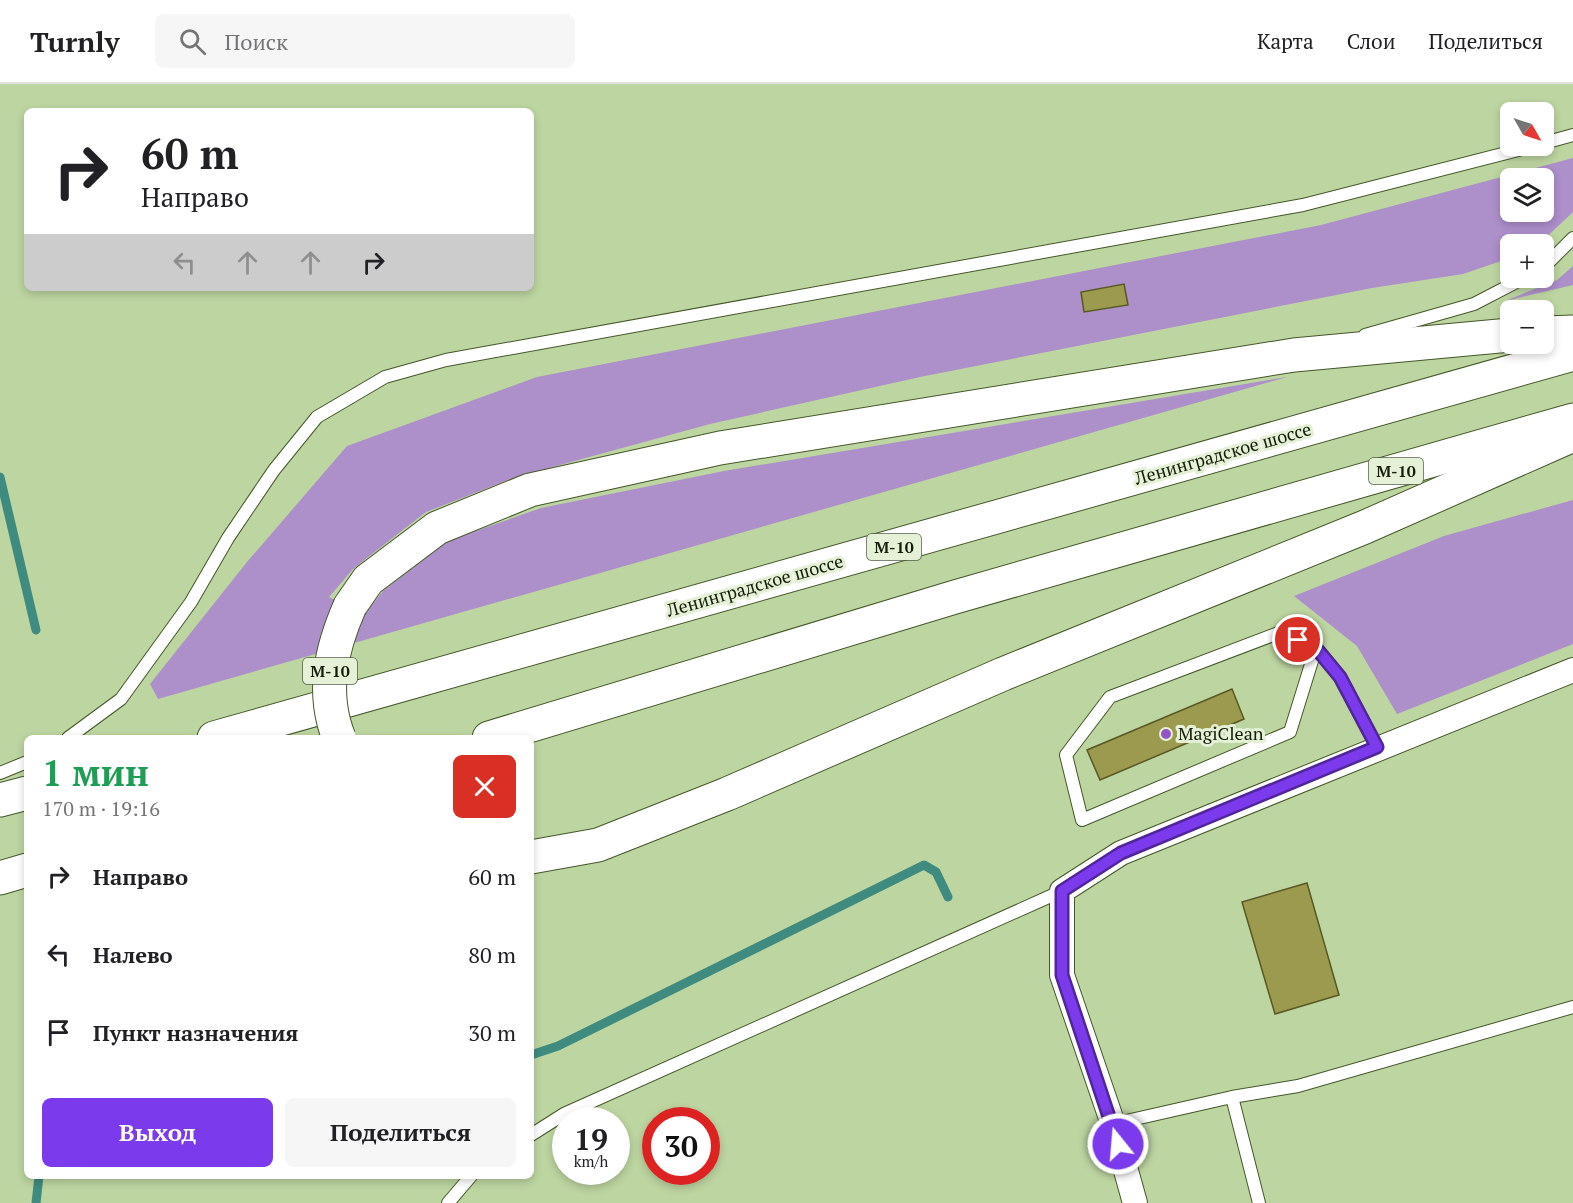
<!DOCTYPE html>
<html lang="ru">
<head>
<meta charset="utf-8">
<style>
  :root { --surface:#fff; --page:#f6f6f6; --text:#202124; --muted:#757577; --line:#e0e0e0; --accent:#7c3aed }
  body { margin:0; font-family:"PT Serif",serif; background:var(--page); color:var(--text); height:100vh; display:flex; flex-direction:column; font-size:22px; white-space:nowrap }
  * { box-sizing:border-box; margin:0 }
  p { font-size:20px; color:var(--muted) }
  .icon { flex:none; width:33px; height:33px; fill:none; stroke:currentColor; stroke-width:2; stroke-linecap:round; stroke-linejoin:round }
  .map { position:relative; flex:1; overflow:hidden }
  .sheet { position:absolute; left:24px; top:651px; width:510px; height:444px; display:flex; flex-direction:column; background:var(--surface); border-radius:9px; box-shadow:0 3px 9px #0003 }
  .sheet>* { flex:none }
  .hud { position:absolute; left:24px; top:24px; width:510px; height:183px; border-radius:9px; box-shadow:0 3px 9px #0003; background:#fff; color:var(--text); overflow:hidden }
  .needle { width:39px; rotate:129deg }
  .buttons { position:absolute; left:1500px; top:18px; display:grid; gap:12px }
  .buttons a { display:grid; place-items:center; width:54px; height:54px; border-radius:9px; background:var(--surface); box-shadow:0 3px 9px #0003; font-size:30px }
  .speed { position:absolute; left:552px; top:1023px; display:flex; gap:12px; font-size:30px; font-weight:700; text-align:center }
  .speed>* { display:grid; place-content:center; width:78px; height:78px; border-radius:50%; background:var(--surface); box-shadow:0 3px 9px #0003; line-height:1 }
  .speed small { font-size:15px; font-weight:400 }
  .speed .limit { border:9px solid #d22; background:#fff; color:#111 }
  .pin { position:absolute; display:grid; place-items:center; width:51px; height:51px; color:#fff; margin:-26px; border:3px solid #fff; border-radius:50%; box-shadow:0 2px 6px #0007 }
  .me { position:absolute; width:66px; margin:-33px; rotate:343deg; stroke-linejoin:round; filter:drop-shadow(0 0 4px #0008) }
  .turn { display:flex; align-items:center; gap:21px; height:126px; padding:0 18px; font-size:27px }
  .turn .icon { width:78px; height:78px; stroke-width:2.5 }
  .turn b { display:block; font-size:42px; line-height:51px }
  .lanes { display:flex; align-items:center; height:57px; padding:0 18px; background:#0003; justify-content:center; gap:30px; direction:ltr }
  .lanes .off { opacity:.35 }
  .round { display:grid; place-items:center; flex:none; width:63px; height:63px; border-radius:9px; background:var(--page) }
  .head { display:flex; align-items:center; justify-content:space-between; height:102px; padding:0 18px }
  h1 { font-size:36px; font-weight:700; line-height:45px; color:#1e9e55 }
  .action { display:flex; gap:12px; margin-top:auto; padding:12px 18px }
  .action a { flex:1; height:69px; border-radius:9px; background:var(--accent); color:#fff; font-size:24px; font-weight:700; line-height:69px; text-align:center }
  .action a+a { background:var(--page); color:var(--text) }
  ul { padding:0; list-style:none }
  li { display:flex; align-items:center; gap:18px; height:78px; padding:0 18px }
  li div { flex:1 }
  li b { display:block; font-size:22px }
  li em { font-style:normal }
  header { display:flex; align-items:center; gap:36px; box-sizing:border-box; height:84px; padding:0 30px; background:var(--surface); border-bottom:2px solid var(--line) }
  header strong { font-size:28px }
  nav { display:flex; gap:33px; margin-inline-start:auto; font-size:21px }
  .search { width:420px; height:54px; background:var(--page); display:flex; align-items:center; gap:15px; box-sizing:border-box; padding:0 21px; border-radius:9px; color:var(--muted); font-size:22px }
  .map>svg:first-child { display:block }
</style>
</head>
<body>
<header>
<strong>Turnly</strong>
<div class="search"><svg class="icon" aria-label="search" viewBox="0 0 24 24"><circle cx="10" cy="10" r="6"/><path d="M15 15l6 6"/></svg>Поиск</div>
<nav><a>Карта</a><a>Слои</a><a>Поделиться</a></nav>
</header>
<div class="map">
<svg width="1573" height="1119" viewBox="0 0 1573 1119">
  <rect width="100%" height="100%" fill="#bdd5a1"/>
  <path fill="#ad8fca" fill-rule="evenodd" d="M1573,74V128L1539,160H1510V174L1463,190L1372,204L920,293L710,340L516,393L426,428L354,484L329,513L364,531L383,507L447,457L541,424L724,387L1287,293L158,615L150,600L247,478L347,362L537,293L1321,141ZM1510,94H1544V128H1510Z
    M1573,182V201L1505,217L1557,196Z
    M1573,416V560L1397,630L1357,562L1294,512L1444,452Z"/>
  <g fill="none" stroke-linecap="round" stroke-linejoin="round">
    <path stroke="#3f8b7f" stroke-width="9" d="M0,393L36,546
      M531,971L558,962L924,781L936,788L948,813
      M36,1119L39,1092"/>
  </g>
  <path fill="#9b9a4f" stroke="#595823" stroke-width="1.5" d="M1124,200L1128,221L1084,228L1081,208Z
    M1232,605L1244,635L1100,696L1087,666Z
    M1307,799L1339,911L1275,930L1242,818Z"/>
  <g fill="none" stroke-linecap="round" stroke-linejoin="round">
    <defs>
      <path id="service" d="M1544,59L1573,51
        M1544,183L1573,154
        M1365,251L1474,220L1524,194
        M1281,548L1316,564L1290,648L1082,736L1066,671L1110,613Z
        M1316,564L1340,593L1377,663
        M68,654L121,615L191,518L228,454L274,386L317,333L385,293L446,276L1303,121L1534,62
        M0,689L27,678
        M1232,1013L1259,1119
        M1113,1040L1232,1013L1298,1002L1573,923
        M531,1051L564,1030L1062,807
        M448,1119L471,1092"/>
      <path id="minor" d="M1135,1119L1113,1040L1062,891V807L1121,769L1573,586"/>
      <path id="primary" d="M1544,249L1573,248
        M350,522L368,496L437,444L530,406L720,364L1294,271L1510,251
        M531,773L598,761L727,710L1003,590L1365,443L1573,351"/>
      <path id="trunk" d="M214,654L1573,270
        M489,654L955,513L1573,336
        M0,716L27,709
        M0,794L27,786"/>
    </defs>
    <use href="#service" stroke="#445729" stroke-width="14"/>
    <use href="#minor" stroke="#445729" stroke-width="26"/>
    <use href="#primary" stroke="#445729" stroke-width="35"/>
    <use href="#trunk" stroke="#445729" stroke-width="35"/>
    <use href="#service" stroke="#fff" stroke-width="12"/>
    <use href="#minor" stroke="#fff" stroke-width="24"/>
    <use href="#primary" stroke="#fff" stroke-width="33"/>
    <use href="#trunk" stroke="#fff" stroke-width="33"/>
    <defs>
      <path id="primary-bridge" d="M339,654C321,609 331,565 350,522"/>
    </defs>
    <use href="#primary-bridge" stroke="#445729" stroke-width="35" stroke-linecap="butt"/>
    <use href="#primary-bridge" stroke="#fff" stroke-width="33"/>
  </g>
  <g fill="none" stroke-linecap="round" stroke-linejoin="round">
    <defs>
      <path id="route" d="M1118,1060L1062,891V807L1121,769L1377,663L1340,593L1316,564L1298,556"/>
    </defs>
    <use href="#route" stroke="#51269a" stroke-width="15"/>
    <use href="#route" stroke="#7c3aed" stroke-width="10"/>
  </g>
  <circle fill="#9452c7" stroke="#e5f1d7" stroke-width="2" cx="1166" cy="650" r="6"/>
  <g text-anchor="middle" stroke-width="6" stroke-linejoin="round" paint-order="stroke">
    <g fill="#e5f1d7" stroke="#535d48" stroke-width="1.5">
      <rect x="1369" y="374" width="54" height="26" rx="4.5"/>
      <rect x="867" y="450" width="54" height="26" rx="4.5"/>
      <rect x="303" y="574" width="54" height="26" rx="4.5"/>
    </g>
    <g font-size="16" font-weight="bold" fill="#151d0a">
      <text x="1396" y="393">М-10</text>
      <text x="894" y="469">М-10</text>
      <text x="330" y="593">М-10</text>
    </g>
    <g font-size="18" fill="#151d0a" stroke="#e5f1d7">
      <text transform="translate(1223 370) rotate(-16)" y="6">Ленинградское шоссе</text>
      <text transform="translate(755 502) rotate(-16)" y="6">Ленинградское шоссе</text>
    </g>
    <g font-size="18" fill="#151d0a" stroke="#e5f1d7" text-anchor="start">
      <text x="1178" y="656">MagiClean</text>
    </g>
  </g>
</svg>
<div class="buttons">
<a><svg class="needle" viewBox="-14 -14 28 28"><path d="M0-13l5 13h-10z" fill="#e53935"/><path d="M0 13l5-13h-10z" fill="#757577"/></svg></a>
<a><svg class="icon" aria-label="layers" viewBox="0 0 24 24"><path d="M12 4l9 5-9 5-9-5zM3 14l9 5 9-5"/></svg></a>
<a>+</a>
<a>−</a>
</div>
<div class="speed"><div>19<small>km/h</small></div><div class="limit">30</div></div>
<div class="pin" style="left:1298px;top:556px;background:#d93025"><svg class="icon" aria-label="arrive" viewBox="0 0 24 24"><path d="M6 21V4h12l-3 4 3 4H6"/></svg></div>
<svg class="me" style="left:1118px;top:1060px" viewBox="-20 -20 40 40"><circle r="17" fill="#7c3aed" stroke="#fff" stroke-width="3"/><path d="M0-11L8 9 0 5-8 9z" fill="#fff"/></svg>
<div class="hud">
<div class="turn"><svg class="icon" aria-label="right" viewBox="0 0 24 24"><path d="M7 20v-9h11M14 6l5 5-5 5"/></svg><div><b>60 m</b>Направо</div></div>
<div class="lanes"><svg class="icon off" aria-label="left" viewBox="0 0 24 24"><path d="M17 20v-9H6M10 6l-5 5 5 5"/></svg><svg class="icon off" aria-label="ahead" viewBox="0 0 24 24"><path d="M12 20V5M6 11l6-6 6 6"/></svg><svg class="icon off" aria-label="ahead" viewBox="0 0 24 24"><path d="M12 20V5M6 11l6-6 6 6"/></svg><svg class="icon" aria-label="right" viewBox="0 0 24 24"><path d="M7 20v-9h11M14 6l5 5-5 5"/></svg></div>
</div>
<section class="sheet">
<div class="head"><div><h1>1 мин</h1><p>170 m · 19:16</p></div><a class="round" style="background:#d93025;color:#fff"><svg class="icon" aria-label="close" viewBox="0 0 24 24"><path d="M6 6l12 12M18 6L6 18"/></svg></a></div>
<ul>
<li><svg class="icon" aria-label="right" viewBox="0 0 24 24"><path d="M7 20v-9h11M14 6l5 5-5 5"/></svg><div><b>Направо</b></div><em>60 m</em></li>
<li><svg class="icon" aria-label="left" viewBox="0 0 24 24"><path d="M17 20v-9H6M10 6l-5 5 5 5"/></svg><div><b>Налево</b></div><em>80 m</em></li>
<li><svg class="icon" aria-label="arrive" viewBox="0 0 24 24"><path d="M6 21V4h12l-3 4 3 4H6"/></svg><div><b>Пункт назначения</b></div><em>30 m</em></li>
</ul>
<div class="action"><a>Выход</a><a>Поделиться</a></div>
</section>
</div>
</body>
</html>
